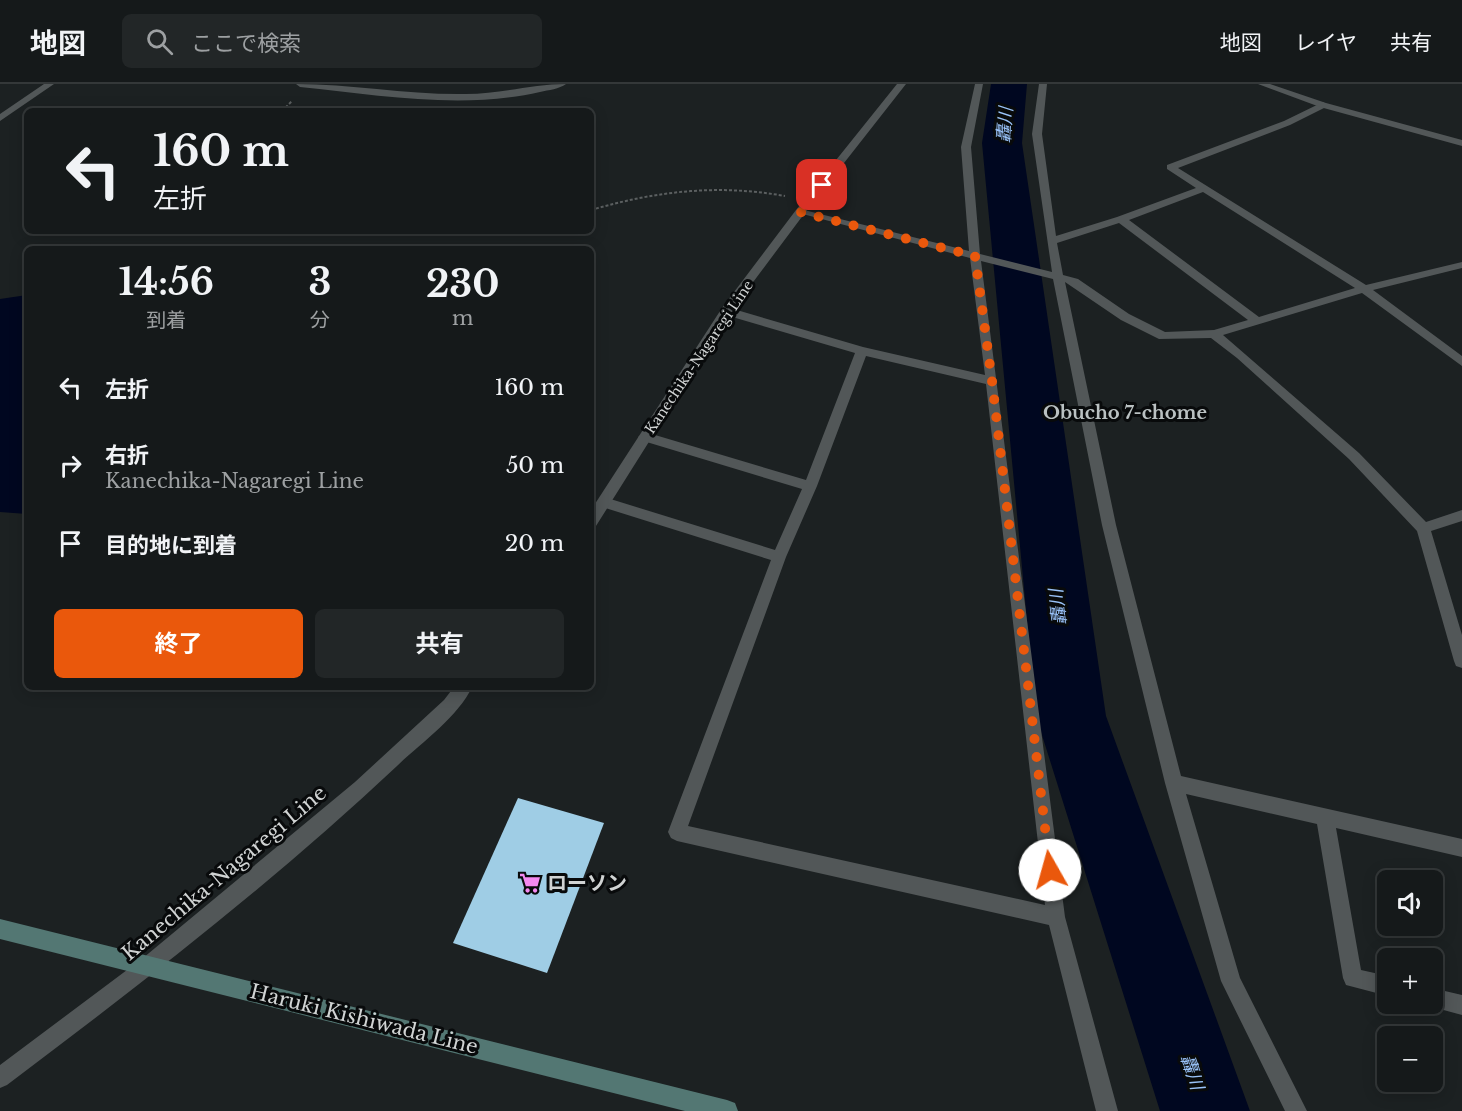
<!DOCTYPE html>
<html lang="ja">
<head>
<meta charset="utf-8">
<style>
  :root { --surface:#15191a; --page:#222627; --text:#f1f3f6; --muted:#9da0a2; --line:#343839; --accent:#ea580c }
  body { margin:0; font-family:"Libre Baskerville","Noto Sans JP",serif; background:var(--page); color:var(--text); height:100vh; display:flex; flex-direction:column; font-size:22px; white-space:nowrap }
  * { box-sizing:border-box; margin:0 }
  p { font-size:20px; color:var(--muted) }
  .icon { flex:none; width:33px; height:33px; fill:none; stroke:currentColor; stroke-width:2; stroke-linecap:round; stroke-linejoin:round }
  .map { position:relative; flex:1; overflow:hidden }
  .panel { position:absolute; left:24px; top:162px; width:570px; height:444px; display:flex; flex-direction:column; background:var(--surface); border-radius:9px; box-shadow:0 3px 15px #0003,0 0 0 2px var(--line) }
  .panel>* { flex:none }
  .banner { position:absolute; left:24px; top:24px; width:570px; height:126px; border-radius:9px; box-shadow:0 3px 15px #0003,0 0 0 2px var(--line); background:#15191a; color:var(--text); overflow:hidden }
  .fabs { position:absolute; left:1377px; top:786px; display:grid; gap:12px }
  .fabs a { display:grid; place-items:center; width:66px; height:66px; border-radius:9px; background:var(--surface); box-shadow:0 3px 15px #0003,0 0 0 2px var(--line); font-size:30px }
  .pin { position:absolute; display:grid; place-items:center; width:51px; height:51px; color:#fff; margin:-26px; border-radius:12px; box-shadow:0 3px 9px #0006 }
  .me { position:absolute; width:66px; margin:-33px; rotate:353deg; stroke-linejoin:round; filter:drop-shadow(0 0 4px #0008) }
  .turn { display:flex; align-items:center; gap:21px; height:126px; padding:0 30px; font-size:27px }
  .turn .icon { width:78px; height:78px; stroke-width:2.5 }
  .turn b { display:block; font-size:42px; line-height:51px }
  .eta { display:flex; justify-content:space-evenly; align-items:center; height:102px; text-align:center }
  .eta b { font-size:36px; font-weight:700; line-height:42px }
  .button { display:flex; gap:12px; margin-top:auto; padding:12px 30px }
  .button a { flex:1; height:69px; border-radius:9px; background:var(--accent); color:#fff; font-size:24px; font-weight:700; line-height:69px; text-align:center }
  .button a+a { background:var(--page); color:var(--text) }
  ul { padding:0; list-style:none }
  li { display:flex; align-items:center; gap:18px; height:78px; padding:0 30px }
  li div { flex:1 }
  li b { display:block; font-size:22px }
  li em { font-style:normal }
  header { display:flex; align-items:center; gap:36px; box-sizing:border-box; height:84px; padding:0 30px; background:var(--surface); border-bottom:2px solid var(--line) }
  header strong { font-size:28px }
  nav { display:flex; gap:33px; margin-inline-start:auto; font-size:21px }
  .search { width:420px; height:54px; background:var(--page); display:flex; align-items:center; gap:15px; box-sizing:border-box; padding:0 21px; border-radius:9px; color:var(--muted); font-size:22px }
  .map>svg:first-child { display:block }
</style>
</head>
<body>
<header>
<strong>地図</strong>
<div class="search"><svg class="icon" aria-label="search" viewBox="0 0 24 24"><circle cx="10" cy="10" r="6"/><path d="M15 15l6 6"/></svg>ここで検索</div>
<nav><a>地図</a><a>レイヤ</a><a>共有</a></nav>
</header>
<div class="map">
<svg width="1462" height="1027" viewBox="0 0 1462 1027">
  <rect width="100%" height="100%" fill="#1c2122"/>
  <path fill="#000720" d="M27,211V430L0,428V215Z"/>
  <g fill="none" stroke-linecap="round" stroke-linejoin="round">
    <path fill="#000720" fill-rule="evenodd" d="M991,0H1027L1022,59L1106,632L1250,1027H1160L1036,632L982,59Z"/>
  </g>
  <path fill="#9fcde5" d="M518,714L604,739L547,889L453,859Z"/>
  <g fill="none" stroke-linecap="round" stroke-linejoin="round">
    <path stroke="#5b5f60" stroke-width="2" stroke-dasharray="3 2" stroke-linecap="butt" d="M282,27L292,17
      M591,126C656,107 718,100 785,112
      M355,147L456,149L494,147"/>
    <path fill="#525758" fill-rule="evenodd" d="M44,0H54L0,37V30Z
      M296,0C352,0 409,11 466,10C500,10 533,0 566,0C559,5 549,6 540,8C462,26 378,11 300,3Z
      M975,0H983L971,63L980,170L1052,188L1032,50L1039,0H1047L1042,50L1056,152L1117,133L1196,104L1167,85V81L1284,37L1323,18L1327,21L1326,23L1290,41L1178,84L1366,201L1462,178V184L1373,206L1462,272V282L1362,209L1223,251L1359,369L1426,438L1462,426V437L1431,447L1462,551V584L1456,582L1454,577L1417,447L1349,375L1237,274L1211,254L1159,255L1121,236L1065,198L1116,441L1181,692L1462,755V773L1336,744L1361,886L1388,892V912L1346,901L1343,894L1317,740L1186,710L1240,894L1307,1027H1285L1221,897L1165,699L1102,441L1053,195L981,177L1065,833L1118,1027H1096L1049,841L677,757L671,754L668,748L771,476L599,422L597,418L604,413L775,466L802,405L640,356L638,353L645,348L806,396L855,269L722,230V224H730L863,263L985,291L970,174L795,128L800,125L969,167L961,63ZM1203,108L1355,204L1259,233L1129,136ZM1119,139L1248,236L1214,246L1165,248L1129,230L1078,195L1063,191L1057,159ZM866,272L986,300L1045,821L688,742L786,473L817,402Z
      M1432,904L1462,911V931L1425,921L1432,920Z"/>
    <path fill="#525758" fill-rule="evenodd" d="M897,0H906L804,130L730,229L596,442L591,444V426L722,224L796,126Z
      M1258,0H1270L1326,19L1462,56V62L1320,23Z
      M454,603H472C459,632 420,660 397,682C275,797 141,900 7,1001L0,1004V981L143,874L355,698L444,616Z"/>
    <path fill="#537773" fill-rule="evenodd" d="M0,835L727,1016L735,1019L738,1027H685L0,855Z"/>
  </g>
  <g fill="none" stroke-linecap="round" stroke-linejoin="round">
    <path stroke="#ea580c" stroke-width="10" stroke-dasharray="0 18" d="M822,101L800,128L975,172L992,297L1050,786"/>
  </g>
  <defs>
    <symbol id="supermarket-bare" viewBox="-9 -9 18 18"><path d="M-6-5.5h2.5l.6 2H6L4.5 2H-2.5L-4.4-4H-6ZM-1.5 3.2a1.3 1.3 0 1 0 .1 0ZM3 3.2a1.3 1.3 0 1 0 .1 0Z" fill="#f489f0" stroke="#080a0b" stroke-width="2.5" paint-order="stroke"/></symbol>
  </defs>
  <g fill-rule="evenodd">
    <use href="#supermarket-bare" x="515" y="784" width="30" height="30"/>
  </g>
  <g text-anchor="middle" stroke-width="6" stroke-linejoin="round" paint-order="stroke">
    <g font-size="14" fill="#d0d3d3" stroke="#080a0b">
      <text transform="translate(699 273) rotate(-56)" y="5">Kanechika-Nagaregi Line</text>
    </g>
    <g font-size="18" font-style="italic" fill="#99c2f8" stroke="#080a0b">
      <text transform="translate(1005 41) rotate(-86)" y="6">轟川</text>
      <text transform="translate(1058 523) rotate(-97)" y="6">轟川</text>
      <text transform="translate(1192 988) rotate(71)" y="6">轟川</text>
    </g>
    <g font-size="18" font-weight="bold" fill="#bac1c2" stroke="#080a0b">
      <text x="1125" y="335">Obucho 7-chome</text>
    </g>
    <g font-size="20" fill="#d0d3d3" stroke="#080a0b">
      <text transform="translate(224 789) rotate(-40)" y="7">Kanechika-Nagaregi Line</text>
      <text transform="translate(364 935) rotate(14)" y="7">Haruki Kishiwada Line</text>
    </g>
    <g font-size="20" font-weight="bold" fill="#d0d3d3" stroke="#080a0b" text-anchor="start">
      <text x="547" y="806">ローソン</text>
    </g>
  </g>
</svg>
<div class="fabs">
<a><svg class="icon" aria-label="sound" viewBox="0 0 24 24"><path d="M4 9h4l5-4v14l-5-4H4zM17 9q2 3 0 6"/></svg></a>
<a>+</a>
<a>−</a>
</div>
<div class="pin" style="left:822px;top:101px;background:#d93025"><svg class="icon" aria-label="arrive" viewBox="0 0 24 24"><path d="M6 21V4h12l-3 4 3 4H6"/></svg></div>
<svg class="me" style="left:1050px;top:786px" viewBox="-20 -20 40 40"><circle r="19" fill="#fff"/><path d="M0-13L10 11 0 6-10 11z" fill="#ea580c"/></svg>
<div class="banner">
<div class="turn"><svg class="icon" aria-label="left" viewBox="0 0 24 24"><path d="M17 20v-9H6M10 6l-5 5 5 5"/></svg><div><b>160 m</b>左折</div></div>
</div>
<section class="panel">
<div class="eta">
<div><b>14:56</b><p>到着</p></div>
<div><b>3</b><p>分</p></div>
<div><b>230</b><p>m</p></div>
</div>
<ul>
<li><svg class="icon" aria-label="left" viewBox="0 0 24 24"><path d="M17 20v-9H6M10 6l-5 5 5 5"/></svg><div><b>左折</b></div><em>160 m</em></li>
<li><svg class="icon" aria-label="right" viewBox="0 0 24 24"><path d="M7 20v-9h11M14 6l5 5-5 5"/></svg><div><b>右折</b><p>Kanechika-Nagaregi Line</p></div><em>50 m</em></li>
<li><svg class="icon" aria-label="arrive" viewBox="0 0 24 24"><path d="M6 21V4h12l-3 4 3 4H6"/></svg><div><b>目的地に到着</b></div><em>20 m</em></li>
</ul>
<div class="button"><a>終了</a><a>共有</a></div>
</section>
</div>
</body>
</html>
